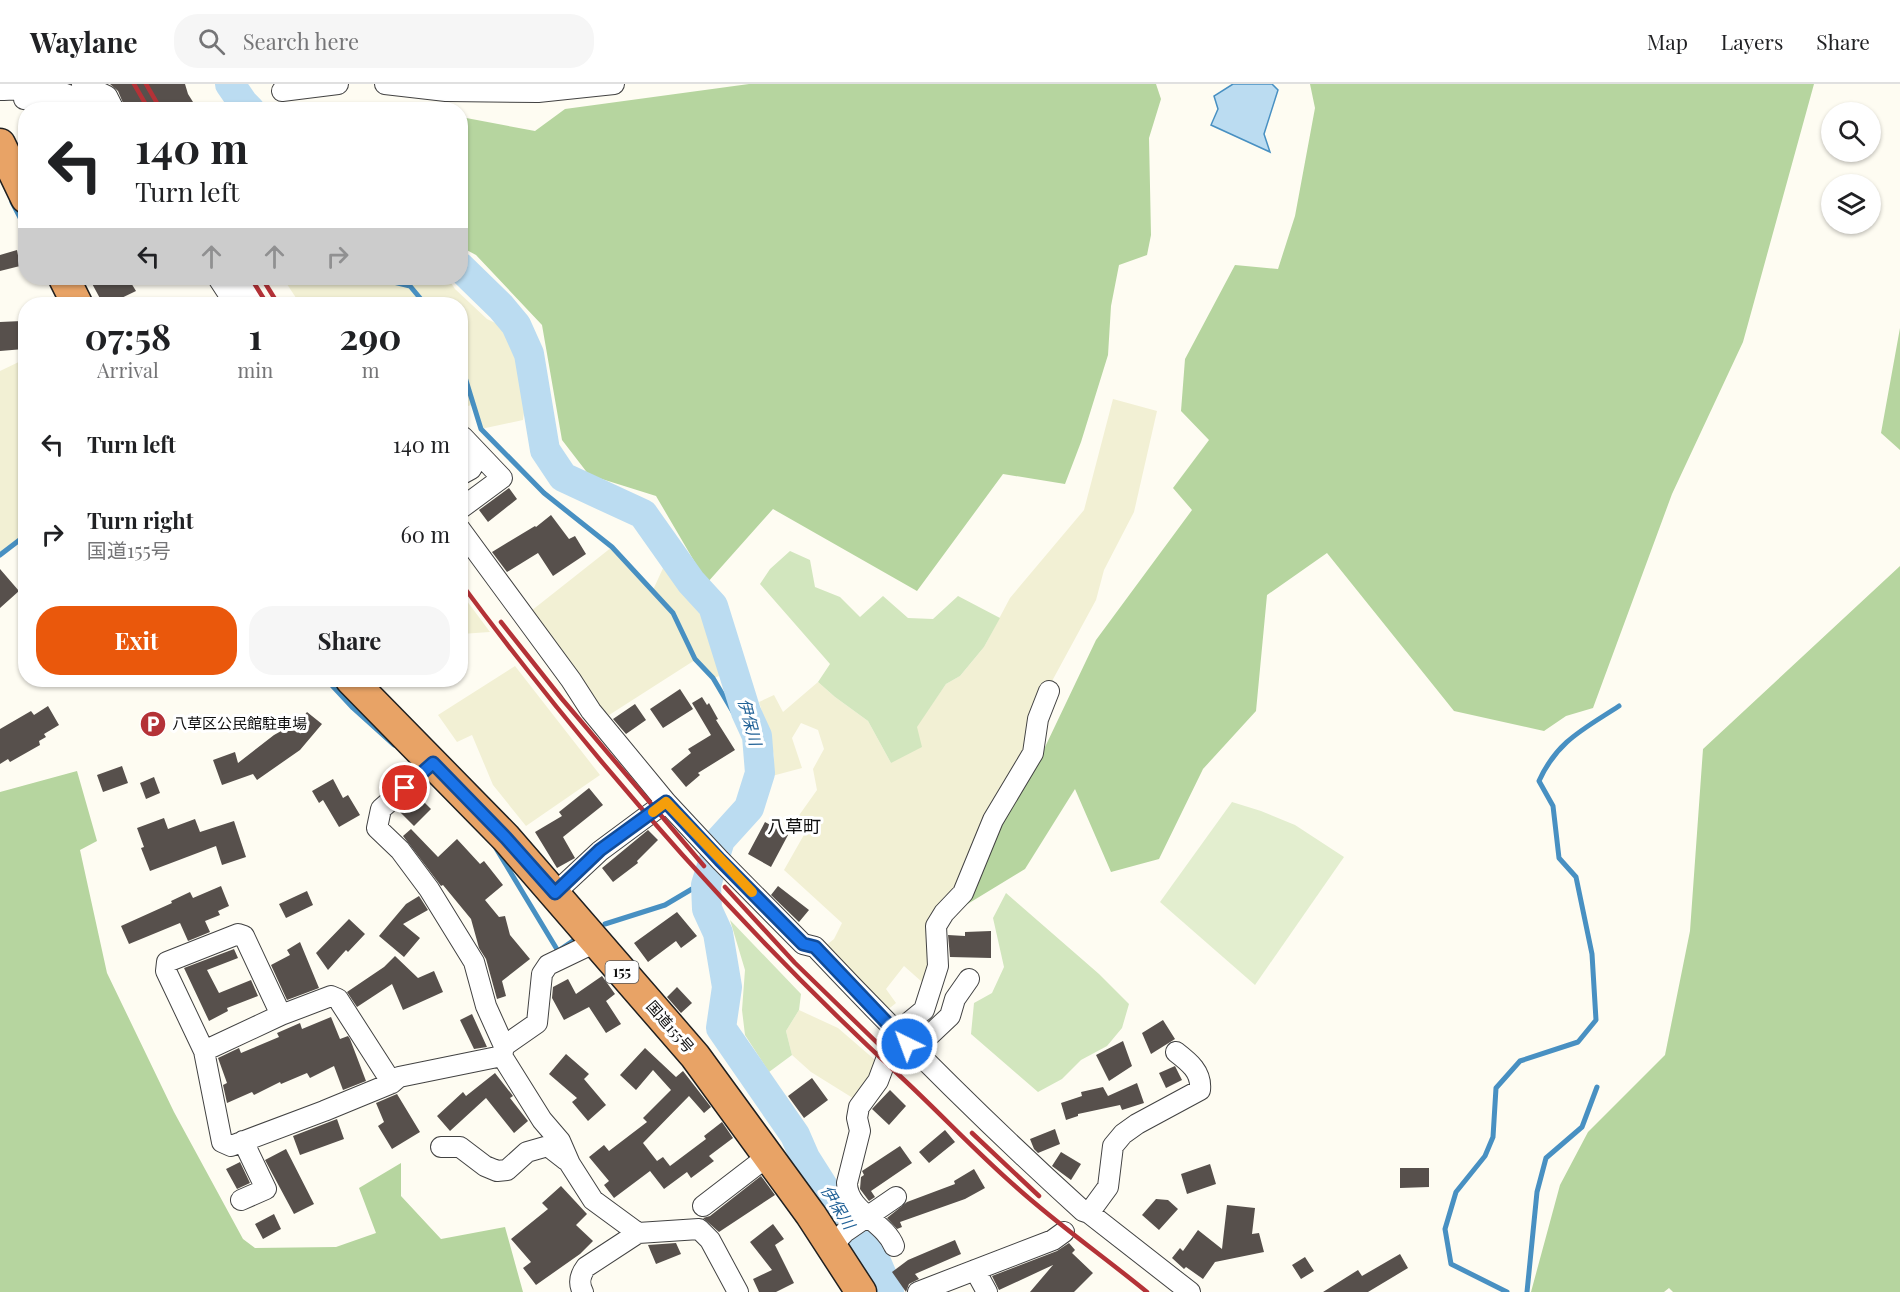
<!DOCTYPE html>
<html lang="en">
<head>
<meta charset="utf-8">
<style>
  :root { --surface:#fff; --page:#f6f6f6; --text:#202124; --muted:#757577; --line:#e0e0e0; --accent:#ea580c }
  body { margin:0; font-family:"Playfair Display","Noto Sans JP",serif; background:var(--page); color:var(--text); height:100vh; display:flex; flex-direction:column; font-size:22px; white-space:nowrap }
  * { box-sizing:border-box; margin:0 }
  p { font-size:20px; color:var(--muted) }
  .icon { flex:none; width:33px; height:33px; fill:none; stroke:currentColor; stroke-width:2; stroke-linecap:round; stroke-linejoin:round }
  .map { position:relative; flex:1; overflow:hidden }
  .panel { position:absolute; left:18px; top:213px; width:450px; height:390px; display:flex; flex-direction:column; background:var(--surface); border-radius:24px; box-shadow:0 2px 4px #0004 }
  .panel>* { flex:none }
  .banner { position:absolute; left:18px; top:18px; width:450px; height:183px; border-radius:24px; box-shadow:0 2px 4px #0004; background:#fff; color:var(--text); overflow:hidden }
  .fabs { position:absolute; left:1821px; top:18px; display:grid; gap:12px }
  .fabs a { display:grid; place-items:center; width:60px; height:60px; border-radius:50%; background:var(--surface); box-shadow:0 2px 4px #0004; font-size:30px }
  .pin { position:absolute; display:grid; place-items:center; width:51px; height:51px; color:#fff; margin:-26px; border:3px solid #fff; border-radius:50%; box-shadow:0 2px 6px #0007 }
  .me { position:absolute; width:66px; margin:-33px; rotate:318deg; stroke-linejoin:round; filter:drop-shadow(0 0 4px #0008) }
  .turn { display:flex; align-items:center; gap:21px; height:126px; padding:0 18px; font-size:27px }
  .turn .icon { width:78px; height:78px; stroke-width:2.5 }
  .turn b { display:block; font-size:42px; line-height:51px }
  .lanes { display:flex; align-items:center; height:57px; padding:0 18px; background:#0003; justify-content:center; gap:30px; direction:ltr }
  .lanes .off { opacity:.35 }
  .eta { display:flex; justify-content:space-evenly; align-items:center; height:102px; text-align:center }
  .eta b { font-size:36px; font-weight:700; line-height:42px }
  .cta { display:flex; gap:12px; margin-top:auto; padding:12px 18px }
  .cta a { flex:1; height:69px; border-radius:24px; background:var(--accent); color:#fff; font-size:24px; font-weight:700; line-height:69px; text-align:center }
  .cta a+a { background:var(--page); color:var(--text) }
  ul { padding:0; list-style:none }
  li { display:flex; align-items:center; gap:18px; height:90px; padding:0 18px }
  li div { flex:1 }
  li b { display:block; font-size:22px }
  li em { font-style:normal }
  header { display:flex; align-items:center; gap:36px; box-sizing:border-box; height:84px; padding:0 30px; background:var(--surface); border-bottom:2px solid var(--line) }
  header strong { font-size:28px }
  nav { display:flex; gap:33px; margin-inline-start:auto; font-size:21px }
  .search { width:420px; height:54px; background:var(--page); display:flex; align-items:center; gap:15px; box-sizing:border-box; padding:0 21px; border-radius:24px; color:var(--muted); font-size:22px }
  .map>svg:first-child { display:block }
</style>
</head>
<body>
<header>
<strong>Waylane</strong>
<div class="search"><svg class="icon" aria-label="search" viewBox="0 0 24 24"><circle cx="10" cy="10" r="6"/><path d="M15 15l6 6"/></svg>Search here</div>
<nav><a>Map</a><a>Layers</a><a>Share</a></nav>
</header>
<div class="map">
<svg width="1900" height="1208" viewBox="0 0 1900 1208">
  <rect width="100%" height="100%" fill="#fefcf2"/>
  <path fill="#f2f0d4" d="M283,194H448L455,205L487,235L512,247L527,306L523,336L481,345L475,320L461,324L460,220H300Z
    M25,275V451L0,471V287Z
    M1113,315L1157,327L1134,428L1104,486L1096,516L1045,610L1021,689L944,829L931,906L904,882L886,905L896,919L881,931L819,867L834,855L842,839L784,786L805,749L795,737L817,706L813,685L824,665L818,646L801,639L792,654L802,684L772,692L774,672L770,654L759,618L774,611L783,628L818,598L835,613L868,637L891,679L946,600L960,592L984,563L1010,514L1084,426Z
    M612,463L653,506L664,482L700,526L726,590L713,594L695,576L606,633L531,527Z
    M461,509L490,548L461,550Z
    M515,582L600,691L526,742L493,701L472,651L457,658L438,631Z
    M799,926L838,944L882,982L856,1016L811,988L792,971L786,947Z"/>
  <path fill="#d2e6be" d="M790,467L810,476L815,503L840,513L860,533L883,512L908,534L933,535L958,512L1000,534L984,563L960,592L946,600L917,643L922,663L891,679L868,637L835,613L818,598L830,580L760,500L770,485Z
    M1006,809L1099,890L1129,920L1122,944L1107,962L1081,976L1062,995L1038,1008L971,950L974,919L992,909L1004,883L993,834Z
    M730,836L801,910L799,926L786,947L792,971L769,988L745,951L742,926L745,886Z"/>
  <path fill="#b6d59f" d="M749,0H1156L1161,15L1149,54L1151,151L1147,171L1119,181L1111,222L1108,271L1081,358L1065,400L1003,390L917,507L773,425L707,499L656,412L589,391L562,356L542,241L476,171L461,163V33L535,47L565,25Z
    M1310,0H1814L1743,258L1672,410L1593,624L1566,632L1544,647L1454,627L1327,469L1267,511L1256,627L1203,685L1159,775L1111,788L1075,705L1025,785L961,824L1007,726L1036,682L1096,556L1192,426L1173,404L1209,356L1181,327L1185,275L1235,181L1278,185L1295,132L1315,24Z
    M1900,244V366L1881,349Z
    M1900,482V1208H1673L1669,1204L1664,1208H1531L1560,1101L1588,1048L1665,971L1690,847L1703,665Z
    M77,687L97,757L80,766L107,889L174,1028L243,1155L255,1164L336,1163L376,1149L359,1104L401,1079V1112L441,1155L505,1143L523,1208H0V708Z"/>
  <path fill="#e3eecf" d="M1232,718L1261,727L1295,741L1344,773L1255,901L1160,818Z"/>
  <path fill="#bbdcf1" stroke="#4890c2" stroke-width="1.5" d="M1233,0H1272L1278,6L1264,50L1270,68L1211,41L1218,25L1214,12Z"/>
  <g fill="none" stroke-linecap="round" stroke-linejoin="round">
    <path stroke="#4890c2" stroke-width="5" d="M12,118L26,145
      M377,194L410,202L425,220
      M460,277L481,345L544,409L612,463L673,529L695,575L713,594L736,633
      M0,471L26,451
      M327,596L353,624L394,661
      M494,761L558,867L580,852
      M605,840L665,821L692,805L706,801
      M1507,1208L1451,1180L1445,1145L1456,1108L1485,1072L1493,1053L1496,1004L1520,977L1578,958L1596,936L1592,870L1576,793L1559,774L1553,722L1539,697C1557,657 1584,645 1619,622
      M1527,1208L1537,1108L1546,1074L1582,1043L1597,1003"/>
    <path stroke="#bbdcf1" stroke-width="30" d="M230,0L243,19L250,26
      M460,183L501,223L516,241L529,270L545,366L563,393L643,430L691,498L713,522L746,628L757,652L760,689L749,724L720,756L706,801L707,825L718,849L727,903L721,944L795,1051L805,1074L843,1134L877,1180L889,1208"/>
  </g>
  <path fill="#57504c" d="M110,0H185L188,10L198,26H126L118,7Z
    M17,166L20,182L0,187V171Z
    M89,194H128L136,207L109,220H103Z
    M22,237L24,265L0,267V238Z
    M509,404L517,415L488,438L479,426Z
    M551,431L569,455L575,452L586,470L553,492L538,469L507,488L492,468L535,442L536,443Z
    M0,485L19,507L0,524Z
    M680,605L693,625L663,644L650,625Z
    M702,613L707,621L709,619L718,635L716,636L735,666L698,689L700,691L686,703L671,685L691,669L688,665L711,651L692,619Z
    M635,620L646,636L626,650L613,635Z
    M48,622L59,641L44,650L46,653L39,657L40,661L10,678L8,675L0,680V645L31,627L34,631Z
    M307,628L322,640L300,666L257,696L253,690L222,701L213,676L235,668L238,679L274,651L301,636Z
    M122,682L128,699L103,708L97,691Z
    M154,693L160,709L146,715L140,699Z
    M333,695L343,714L348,711L360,731L339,743L323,716L319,719L312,707Z
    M589,704L603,721L563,753L575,774L557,784L535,748L562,732L559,728Z
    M417,711L431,725L414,742L400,728Z
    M164,734L168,745L195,735L200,748L234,737L246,773L222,781L216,762L150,787L141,764L144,763L137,744Z
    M765,738L788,751L771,783L748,770Z
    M411,745L438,773L457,755L480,780L484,777L503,801L485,816L499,833L505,832L510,851L530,875L502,897L506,912L497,915L486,875L479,864L471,835L443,801L441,802L403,752Z
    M648,746L658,756L637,777L638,779L613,798L602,784Z
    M221,802L229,822L218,827L220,831L205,837L210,848L188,857L180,839L129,860L121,842L172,819L171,817L190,808L193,814Z
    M778,802L809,826L799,838L771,811Z
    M307,807L313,821L286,834L279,820Z
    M419,812L428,826L403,840L420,854L404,873L379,852L406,820Z
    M677,828L697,852L681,864L676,857L648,878L634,859Z
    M349,835L365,850L348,868L346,866L328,886L316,869Z
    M991,847V874L950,873L948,851L965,852V848Z
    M300,858L319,904L287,916L271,881L290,871L287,866Z
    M234,865L238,874L207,886L219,909L251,896L258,912L227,924L228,927L209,937L184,884Z
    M395,872L418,894L434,887L443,908L403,926L392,900L357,923L347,908L384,883Z
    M602,892L615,910L606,917L621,940L606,949L589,923L564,936L552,914L553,903L568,895L576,910Z
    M677,903L692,919L681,929L667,913Z
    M472,930L487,963L474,965L460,936Z
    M331,933L340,955L348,952L350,955L366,997L343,1006L334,982L310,994L307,989L281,1000L280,998L254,1011L252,1008L227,1019L223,1001L227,999L218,974L239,964L241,969L279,953L277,949L300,939L302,945Z
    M1163,936L1175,955L1151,970L1142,949Z
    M1123,957L1132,982L1109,997L1096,971Z
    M645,964L676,993L683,987L711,1023L704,1029L689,1012L643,1059L657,1077L663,1073L670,1082L706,1055L704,1052L722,1038L733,1054L709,1072L714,1077L691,1094L687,1088L664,1105L650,1087L614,1114L604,1101L609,1097L589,1073L604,1061L609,1067L647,1038L643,1034L671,1006L653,986L636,1006L620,991Z
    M566,970L589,990L584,995L606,1021L588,1037L572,1018L577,1014L549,990Z
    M1175,982L1182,996L1166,1004L1159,989Z
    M495,989L513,1012L510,1014L528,1037L514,1049L486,1014L450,1047L437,1032L463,1008L466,1012Z
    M812,994L828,1016L804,1034L788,1012Z
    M1137,999L1144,1019L1122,1026L1120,1021L1078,1030V1032L1066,1036L1061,1019L1082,1012L1081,1008L1103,1003L1108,1012Z
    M890,1006L906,1022L889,1041L872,1025Z
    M397,1010L420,1048L392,1065L378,1042L384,1038L376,1019Z
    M337,1035L344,1055L300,1071L293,1052Z
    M1055,1045L1060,1060L1038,1069L1034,1065L1030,1055Z
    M945,1046L955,1058L929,1079L919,1068Z
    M900,1062L912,1079L871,1107L875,1113L869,1117L860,1105L861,1093L864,1091L862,1087Z
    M286,1065L314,1120L294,1130L265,1076Z
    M1061,1068L1081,1080L1071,1096L1052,1082Z
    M240,1078L250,1099L237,1105L226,1085Z
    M1210,1080L1216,1100L1187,1110L1181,1090Z
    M1400,1084H1429V1103L1400,1104Z
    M974,1085L985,1104L965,1115L900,1138L902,1143L897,1145L887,1134L907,1118L955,1100L954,1097Z
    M761,1092L775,1111L719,1148L703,1134L710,1132Z
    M561,1102L587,1130L576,1141L593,1157L580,1170L536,1201L523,1184L531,1178L511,1155L548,1125L542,1119Z
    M1156,1115L1168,1116L1178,1125L1159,1146L1142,1131Z
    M1227,1121L1255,1124L1252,1150L1259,1149L1264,1168L1215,1178L1203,1195L1186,1183L1184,1185L1172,1174L1180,1164L1183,1167L1198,1146L1222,1165Z
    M274,1130L281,1145L263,1155L255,1140Z
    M773,1140L784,1155L775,1161L794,1199L776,1208H759L753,1195L772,1186L750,1158Z
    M955,1156L961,1170L915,1190L919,1195L909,1200L906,1208L892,1188L908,1176Z
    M676,1159L681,1170L656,1180L648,1161Z
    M1069,1159L1075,1166L1072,1169L1093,1189L1074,1208H1030L1053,1181L999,1206L992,1192L1057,1167Z
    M1400,1170L1408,1184L1368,1208H1323L1358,1186L1362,1192Z
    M1305,1173L1314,1187L1301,1195L1292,1181Z"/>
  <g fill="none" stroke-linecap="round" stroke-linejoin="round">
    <defs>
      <path id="minor" d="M82,0L107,12L114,26
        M385,0L446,7L538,8L614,0
        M0,6C32,5 67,1 92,26
        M282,7L338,0
        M24,15L52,21L61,26
        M218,194L235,220
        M239,194L255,220
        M460,353H463L502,394L460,425
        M460,391L471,385L479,370
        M460,445L571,596L591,627L666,718L720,776L803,860L815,863C901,954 990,1043 1083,1127L1089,1129L1190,1208
        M433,679L381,725L377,744L400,766L429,805L474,878L486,922L504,962L502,972L542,1036L560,1057L570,1080L593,1116L638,1149L586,1183C580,1191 578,1199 583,1208
        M555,809L600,767L666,718
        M504,962L537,939L542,890L548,881L596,858
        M914,966L950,932L955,915L969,895
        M204,967L281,931
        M392,999L338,915L331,912L281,931L244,852L238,850L167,878L166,887L204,967L222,1058L231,1062L324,1027L392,999L399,993L502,972
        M441,1063H460L485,1082L497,1087L507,1086L527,1068L548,1062L566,1076
        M241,1116L266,1105L243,1057
        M703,1122L768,1072
        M1089,1129L1108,1103L1113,1062L1123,1050L1137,1040L1200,1006C1202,988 1189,978 1176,968
        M638,1149L699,1145L710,1156L738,1208
        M832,1162L845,1148L896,1113
        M894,1162C885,1138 847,1127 847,1099L860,1047L857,1034L859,1023L878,997L896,949L924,926L938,882L936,842L944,829L963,809L993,736L1033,669L1038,635L1049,607
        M975,1186L987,1208
        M918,1208L1053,1156L1064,1148"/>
      <path id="highway" d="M0,60L26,114
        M64,194L77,220
        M351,596L506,754L695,972L811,1131L861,1208"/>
    </defs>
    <use href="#minor" stroke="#424242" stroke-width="22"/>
    <use href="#highway" stroke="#202020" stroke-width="33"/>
    <use href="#minor" stroke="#fff" stroke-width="20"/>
    <use href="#highway" stroke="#e8a366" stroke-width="30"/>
    <path stroke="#b43237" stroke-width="4.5" d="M134,0L149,26
      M146,0L161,26
      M251,194L267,220
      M262,194L278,220
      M460,498C592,676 738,842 900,992C939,1028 975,1067 1015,1102C1057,1140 1103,1172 1147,1208
      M501,538L562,615L704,782
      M725,803L795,879L902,983
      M972,1049L1039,1112"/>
  </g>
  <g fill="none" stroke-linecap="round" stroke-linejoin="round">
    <defs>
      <path id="route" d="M405,704L433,679L506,754L555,809L600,766L666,718L720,776L803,860L815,863L907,960"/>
    </defs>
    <use href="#route" stroke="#114b97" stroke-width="15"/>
    <use href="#route" stroke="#1a73e8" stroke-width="10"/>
    <path stroke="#f59e0b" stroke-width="10" d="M653,728L666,718L752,808"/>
  </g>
  <defs>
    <symbol id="parking-disc" viewBox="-11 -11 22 22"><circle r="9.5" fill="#b43237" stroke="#fff"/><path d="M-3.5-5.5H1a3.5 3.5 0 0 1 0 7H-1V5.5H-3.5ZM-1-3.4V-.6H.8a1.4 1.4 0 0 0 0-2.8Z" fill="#fff"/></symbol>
  </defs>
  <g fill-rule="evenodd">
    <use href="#parking-disc" x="138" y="625" width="30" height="30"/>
  </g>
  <g text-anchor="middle" stroke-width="6" stroke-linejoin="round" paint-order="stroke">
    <rect fill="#fff" stroke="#575757" stroke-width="1.5" x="605.5" y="877" width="33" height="22" rx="4.5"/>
    <g font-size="14" font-weight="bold" fill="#0f0f0f">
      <text x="622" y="893">155</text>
    </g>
    <g font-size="15" fill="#0f0f0f" stroke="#fff" text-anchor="start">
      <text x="172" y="645">八草区公民館駐車場</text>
    </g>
    <g font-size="15" fill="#0f0f0f" stroke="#fff">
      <text transform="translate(670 943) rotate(49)" y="5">国道155号</text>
    </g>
    <g font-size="16" font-style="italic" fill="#226297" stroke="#fff">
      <text transform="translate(750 638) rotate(75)" y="6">伊保川</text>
      <text transform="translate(838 1123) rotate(58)" y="6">伊保川</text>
    </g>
    <g font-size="18" fill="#0f0f0f" stroke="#fff">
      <text x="794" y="749">八草町</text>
    </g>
  </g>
</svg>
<div class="fabs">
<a><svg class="icon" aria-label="search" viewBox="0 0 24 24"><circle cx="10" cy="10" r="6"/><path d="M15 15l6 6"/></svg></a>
<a><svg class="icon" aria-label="layers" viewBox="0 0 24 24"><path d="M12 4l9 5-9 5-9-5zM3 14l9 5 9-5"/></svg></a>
</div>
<div class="pin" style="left:405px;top:704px;background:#d93025"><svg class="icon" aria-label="arrive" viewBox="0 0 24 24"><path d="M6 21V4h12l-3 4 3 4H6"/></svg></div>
<svg class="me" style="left:907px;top:960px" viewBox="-20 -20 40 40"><circle r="17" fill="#1a73e8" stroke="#fff" stroke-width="3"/><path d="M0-11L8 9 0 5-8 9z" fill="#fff"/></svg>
<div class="banner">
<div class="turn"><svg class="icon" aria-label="left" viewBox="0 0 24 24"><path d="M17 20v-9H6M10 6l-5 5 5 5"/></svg><div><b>140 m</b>Turn left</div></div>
<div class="lanes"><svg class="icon" aria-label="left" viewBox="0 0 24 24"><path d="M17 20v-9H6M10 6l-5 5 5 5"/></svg><svg class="icon off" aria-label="ahead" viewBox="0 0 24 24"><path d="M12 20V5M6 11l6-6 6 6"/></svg><svg class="icon off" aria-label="ahead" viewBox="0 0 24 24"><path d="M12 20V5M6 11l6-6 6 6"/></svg><svg class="icon off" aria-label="right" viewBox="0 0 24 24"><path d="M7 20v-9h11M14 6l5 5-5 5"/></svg></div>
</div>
<section class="panel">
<div class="eta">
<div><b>07:58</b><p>Arrival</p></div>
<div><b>1</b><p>min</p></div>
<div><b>290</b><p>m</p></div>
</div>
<ul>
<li><svg class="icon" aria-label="left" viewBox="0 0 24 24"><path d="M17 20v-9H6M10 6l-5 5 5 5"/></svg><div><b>Turn left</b></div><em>140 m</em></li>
<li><svg class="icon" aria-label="right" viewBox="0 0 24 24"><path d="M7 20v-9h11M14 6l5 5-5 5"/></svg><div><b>Turn right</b><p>国道155号</p></div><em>60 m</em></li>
</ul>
<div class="cta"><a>Exit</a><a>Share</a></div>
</section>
</div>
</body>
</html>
